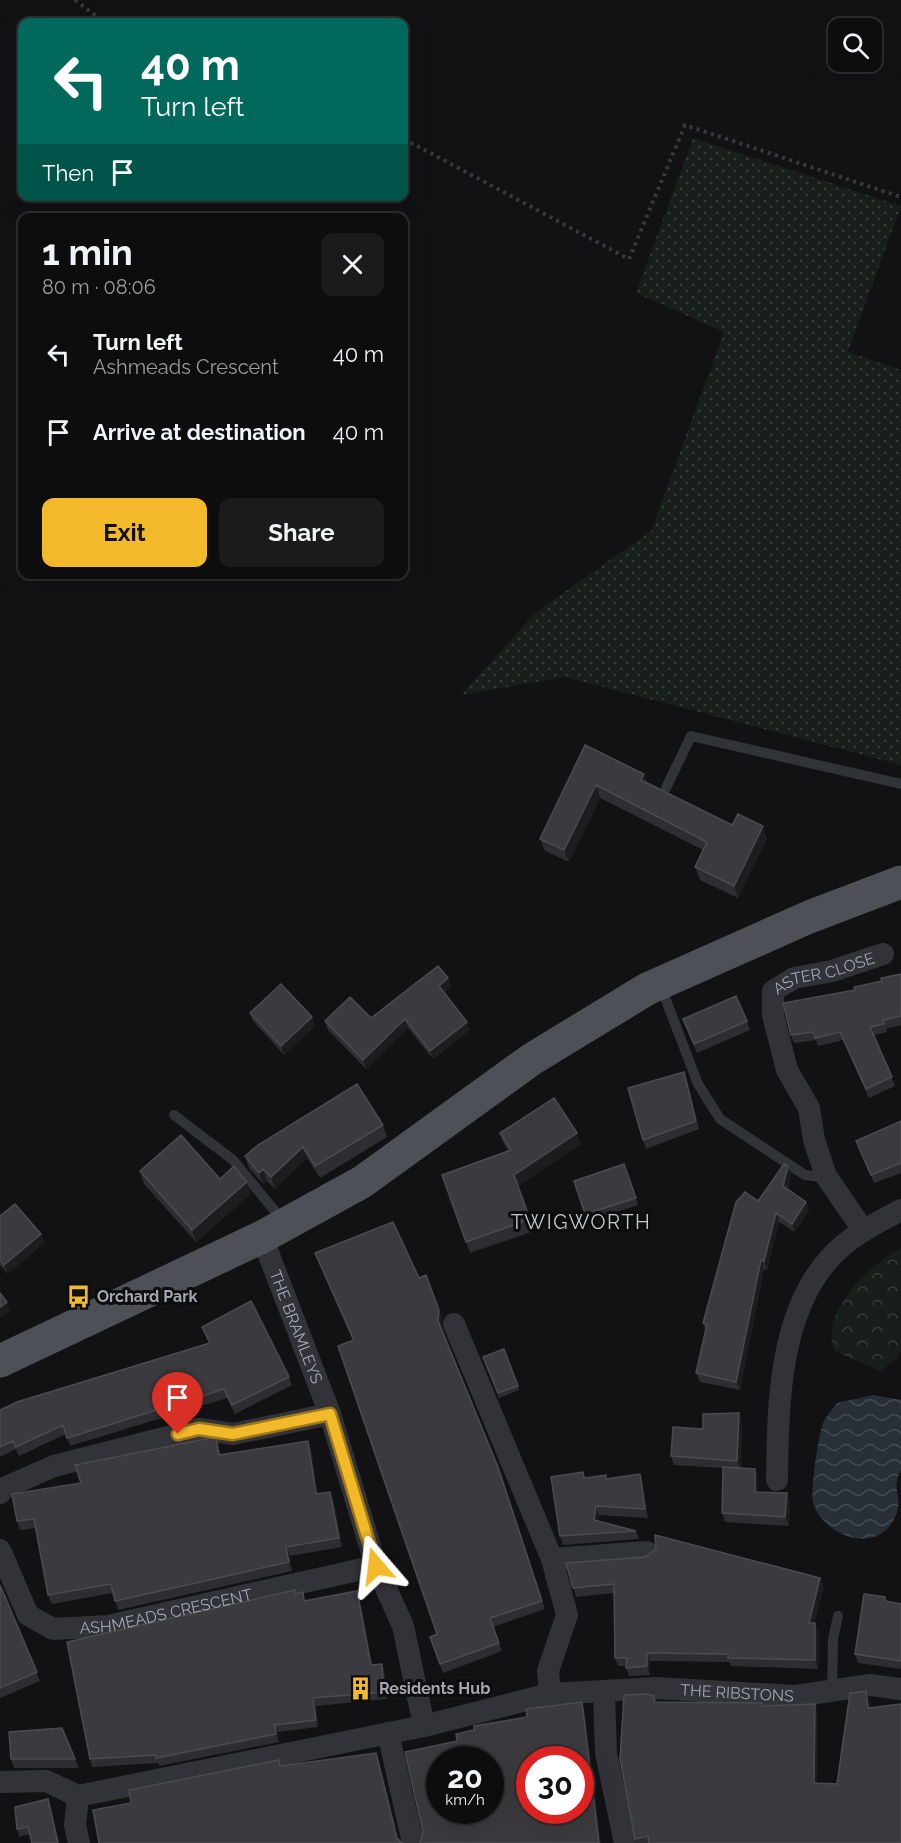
<!DOCTYPE html>
<html lang="en">
<head>
<meta charset="utf-8">
<style>
  :root { --surface:#0e0d0e; --page:#1c1b1c; --text:#f1f3f6; --muted:#9b9c9e; --line:#2e2d2e; --accent:#f2b92a }
  body { margin:0; font-family:Raleway,sans-serif; background:var(--page); color:var(--text); height:100vh; display:flex; flex-direction:column; font-size:22px; white-space:nowrap }
  * { box-sizing:border-box; margin:0 }
  p { font-size:20px; color:var(--muted) }
  .icon { flex:none; width:33px; height:33px; fill:none; stroke:currentColor; stroke-width:2; stroke-linecap:round; stroke-linejoin:round }
  .map { position:relative; flex:1; overflow:hidden }
  .details { position:absolute; left:18px; top:213px; width:390px; height:366px; display:flex; flex-direction:column; background:var(--surface); border-radius:12px; box-shadow:0 6px 24px #0002,0 0 0 2px var(--line) }
  .details>* { flex:none }
  .guide { position:absolute; left:18px; top:18px; width:390px; height:183px; border-radius:12px; box-shadow:0 6px 24px #0002,0 0 0 2px var(--line); background:#00695c; color:#fff; overflow:hidden }
  .fabs { position:absolute; left:828px; top:18px; display:grid; gap:12px }
  .fabs a { display:grid; place-items:center; width:54px; height:54px; border-radius:12px; background:var(--surface); box-shadow:0 6px 24px #0002,0 0 0 2px var(--line); font-size:30px }
  .speed { position:absolute; left:426px; top:1746px; display:flex; gap:12px; font-size:30px; font-weight:700; text-align:center }
  .speed>* { display:grid; place-content:center; width:78px; height:78px; border-radius:50%; background:var(--surface); box-shadow:0 6px 24px #0002,0 0 0 2px var(--line); line-height:1 }
  .speed small { font-size:15px; font-weight:400 }
  .speed .limit { border:9px solid #d22; background:#fff; color:#111 }
  .pin { position:absolute; display:grid; place-items:center; width:51px; height:51px; color:#fff; margin:-62px -26px; border-radius:50% 50% 50% 0; rotate:-45deg; box-shadow:0 0 6px #0007 }
  .pin .icon { rotate:45deg }
  .me { position:absolute; width:66px; margin:-33px; rotate:343deg; stroke-linejoin:round; filter:drop-shadow(0 0 4px #0008) }
  .turn { display:flex; align-items:center; gap:21px; height:126px; padding:0 24px; font-size:27px }
  .turn .icon { width:78px; height:78px; stroke-width:2.5 }
  .turn b { display:block; font-size:42px; line-height:51px }
  .then { display:flex; align-items:center; height:57px; padding:0 24px; background:#0003; gap:12px; font-size:22px }
  .round { display:grid; place-items:center; flex:none; width:63px; height:63px; border-radius:12px; background:var(--page) }
  .head { display:flex; align-items:center; justify-content:space-between; height:102px; padding:0 24px }
  h1 { font-size:36px; font-weight:700; line-height:45px }
  .action { display:flex; gap:12px; margin-top:auto; padding:12px 24px }
  .action a { flex:1; height:69px; border-radius:12px; background:var(--accent); color:#111; font-size:24px; font-weight:700; line-height:69px; text-align:center }
  .action a+a { background:var(--page); color:var(--text) }
  ul { padding:0; list-style:none }
  li { display:flex; align-items:center; gap:18px; height:78px; padding:0 24px }
  li div { flex:1 }
  li b { display:block; font-size:22px }
  li em { font-style:normal }
  .map>svg:first-child { display:block }
</style>
</head>
<body>
<div class="map">
<svg width="901" height="1843" viewBox="0 0 901 1843">
  <defs>
    <pattern id="grass-dots" width="8" height="8" patternUnits="userSpaceOnUse" patternTransform="scale(1.5)"><rect width="8" height="8" fill="#181e19"/><path d="M2 2h.1M6 6h.1" fill="none" stroke="#363c38" stroke-width="1.8" stroke-linecap="round"/></pattern>
    <pattern id="forest-crowns" width="20" height="18" patternUnits="userSpaceOnUse" patternTransform="scale(1.5)"><rect width="20" height="18" fill="#181e19"/><path d="M2 6a3 3 0 1 1 6 0M12 15a3 3 0 1 1 6 0" fill="none" stroke="#363c38"/></pattern>
    <pattern id="water-waves" width="16" height="10" patternUnits="userSpaceOnUse" patternTransform="scale(1.5)"><rect width="16" height="10" fill="#282f37"/><path d="M0 5q4-4 8 0t8 0" fill="none" stroke="#444a52"/></pattern>
  </defs>
  <rect width="100%" height="100%" fill="#121113"/>
  <path fill="url(#grass-dots)" d="M693,138L901,206L848,352L901,370V765L565,677L461,695L536,612L651,531L724,332L636,293Z"/>
  <path fill="url(#forest-crowns)" d="M901,1248V1350L896,1359L881,1371L834,1351C820,1311 869,1265 901,1248Z"/>
  <path fill="url(#water-waves)" d="M873,1395L901,1400C901,1422 901,1447 901,1469C900,1473 897,1477 897,1481C895,1491 901,1499 897,1512C882,1558 823,1538 813,1502C810,1492 819,1430 824,1421C827,1415 833,1409 837,1403Z"/>
  <g fill="none" stroke-linecap="round" stroke-linejoin="round">
    <path stroke="#393a3f" stroke-width="4" stroke-dasharray="3 4.5" stroke-linecap="butt" d="M75,0L104,22
      M404,139L629,259L685,125L901,197"/>
    <path stroke="#323338" stroke-width="10" d="M666,788L691,736L901,784
      M661,987L698,1084L720,1119L805,1175L827,1178
      M174,1115L233,1160L283,1221
      M832,1691L833,1639L838,1616"/>
    <g stroke="#323338" stroke-width="22">
      <path id="s1" d="M863,1230L826,1176L814,1140L809,1108L787,1070L773,1015V991L794,978L832,971L883,954"/>
      <path id="s2" d="M262,1237L330,1414L376,1566L403,1626L424,1726"/>
      <path d="M454,1324L552,1559L567,1615L548,1671L550,1694"/>
      <path d="M777,1480C778,1409 778,1316 829,1259C848,1237 875,1224 901,1210"/>
      <path d="M0,1493L2,1489L54,1466L199,1429L233,1434L330,1414"/>
      <path id="s3" d="M0,1550L28,1615L53,1629L108,1626L376,1566"/>
      <path d="M552,1559L647,1552"/>
      <path d="M604,1693L606,1753L625,1843"/>
      <path d="M388,1733L413,1843"/>
      <path d="M0,1782L46,1781L78,1796"/>
      <path id="s4" d="M79,1843L75,1825L78,1796L424,1726L550,1694L656,1688L796,1696L870,1685L901,1689"/>
    </g>
    <path stroke="#4e5057" stroke-width="33" d="M0,1361L262,1237L362,1182L532,1059L647,989L809,917L901,882"/>
  </g>
  <path fill="#2e2d31" d="M585,745L648,783L732,825L767,839L738,898L700,880L695,867L703,850L600,798L569,862L545,851L540,839Z
    M901,974V1025L886,1029L887,1032L874,1035L895,1086L869,1098L843,1040L818,1046L816,1040L794,1043L791,1035L855,990L882,981Z
    M451,986L444,993L470,1030L433,1059L408,1028L366,1069L328,1030L325,1021L371,1018Z
    M250,1013L315,1026L284,1055L253,1021Z
    M683,1019L747,1021L750,1030L697,1053Z
    M687,1081L699,1129L646,1149L643,1140Z
    M901,1121V1173L874,1183L856,1141Z
    M383,1125L387,1137L320,1178L307,1158L275,1189L267,1181L263,1184L249,1168L245,1156Z
    M500,1133L581,1144L518,1186L534,1231L470,1253L442,1175L508,1151L504,1144Z
    M624,1164L638,1205L588,1221L574,1181Z
    M788,1166L791,1175L788,1189L806,1202L809,1210L795,1232L779,1222L767,1270L764,1269L740,1390L700,1382L696,1373L706,1331L703,1323L758,1201Z
    M140,1171L247,1182L251,1194L196,1242L144,1184Z
    M0,1216L41,1234L44,1243L8,1274L0,1265Z
    M315,1253L419,1278L442,1318V1328L498,1467L545,1609L493,1627L502,1651L443,1673L430,1637L437,1634L353,1341Z
    M202,1327L289,1377L292,1385L235,1414L227,1398L70,1446L66,1434L19,1456L16,1449L0,1457V1410L209,1343Z
    M504,1349L519,1390L499,1398L483,1357Z
    M742,1422L741,1468L755,1469L758,1478V1492L790,1502L789,1526L725,1522L722,1513L723,1468L674,1465L671,1456L703,1429Z
    M216,1437L219,1446L220,1455L311,1450L318,1494L334,1501L342,1547L290,1556L292,1571L118,1610L113,1593L52,1604L48,1595L36,1528L20,1530L17,1521L81,1483Z
    M583,1472L585,1478L607,1479L640,1474L643,1483L648,1518L599,1515L598,1521L636,1531L639,1539L563,1545L560,1536Z
    M566,1563L824,1587L814,1623L819,1632L818,1669L731,1666L729,1662L650,1661V1675L629,1676L626,1666H618L615,1658L614,1593L576,1597Z
    M0,1585L40,1681L0,1698Z
    M296,1594L306,1600L360,1599L372,1665L382,1664L385,1672L387,1699L316,1706L318,1727L278,1732L279,1742L159,1766L158,1763L92,1767L90,1759Z
    M887,1601L901,1604V1669L858,1663L855,1654Z
    M654,1696L657,1702L762,1703L763,1706L818,1713L817,1783L837,1784L869,1699L870,1707L901,1843H636L635,1839Z
    M11,1759H75L79,1768H14Z
    M48,1799L59,1843H32L30,1834L19,1837L17,1829Z"/>
  <path fill="#1d1c1f" d="M644,774L649,786L641,780Z
    M596,785L600,798L569,862L564,850Z
    M763,826L767,839L738,898L734,886Z
    M448,978L451,986L442,995L439,986Z
    M312,1017L315,1026L284,1055L281,1046Z
    M405,1019L408,1028L366,1069L363,1060Z
    M467,1022L470,1030L433,1059L430,1051Z
    M684,1072L687,1081L699,1129L696,1121Z
    M577,1133L581,1144L518,1186L514,1175Z
    M303,1147L307,1158L275,1189L271,1177Z
    M788,1166L791,1175L786,1194L783,1186Z
    M263,1169L267,1181L263,1184L259,1173Z
    M247,1182L251,1194L196,1242L192,1230Z
    M806,1202L809,1210L795,1232L792,1224Z
    M776,1213L779,1222L767,1270L764,1261Z
    M41,1234L44,1243L8,1274L4,1265Z
    M761,1260L764,1269L740,1390L736,1382Z
    M7,1302L10,1311L0,1318V1307Z
    M439,1310L442,1318V1329L438,1321Z
    M739,1413L742,1422L741,1469L737,1461Z
    M216,1437L219,1446L222,1464L219,1455Z
    M308,1441L311,1450L320,1503L316,1494Z
    M755,1469L758,1478V1501L755,1492Z
    M640,1474L643,1483L648,1518L645,1509Z
    M330,1492L334,1501L342,1547L339,1538Z
    M787,1493L790,1502L789,1526L785,1517Z
    M596,1506L599,1515L597,1528L594,1520Z
    M286,1547L290,1556L292,1571L289,1562Z
    M820,1578L824,1587L812,1632L809,1623Z
    M357,1591L360,1599L374,1673L371,1665Z
    M815,1623L819,1632L818,1669L815,1660Z
    M647,1653L650,1661V1675L647,1666Z
    M382,1664L385,1672L387,1699L384,1692Z
    M866,1691L869,1699L871,1716L868,1708Z
    M313,1698L316,1706L318,1727L316,1720Z
    M582,1702L585,1711L601,1843H599Z
    M815,1704L818,1713L817,1791L814,1783Z
    M275,1725L278,1732L279,1742L276,1734Z
    M376,1753L379,1761L399,1843L397,1838Z
    M48,1799L50,1806L59,1843H58Z"/>
  <path fill="#3a3a3f" stroke="#4b4b51" stroke-width="1.5" fill-rule="evenodd" d="M585,745L644,774L641,780L732,825L738,814L763,826L734,886L695,867L707,842L596,785L564,850L540,839Z
    M438,966L448,978L439,986L467,1022L430,1051L405,1019L363,1060L325,1021L350,997L371,1018Z
    M901,974V1016L883,1020L884,1024L870,1027L892,1077L866,1089L840,1032L815,1038L813,1032L791,1035L783,1003L855,990L854,987L882,981L881,978Z
    M281,984L312,1017L281,1046L250,1013Z
    M736,996L747,1021L694,1044L683,1019Z
    M684,1072L696,1121L643,1140L628,1088Z
    M357,1084L383,1125L315,1166L303,1147L271,1177L263,1169L259,1173L245,1156L258,1145Z
    M554,1098L577,1133L514,1175L530,1219L466,1242L442,1175L511,1150L500,1133Z
    M901,1121V1163L871,1175L856,1141Z
    M181,1135L220,1179L234,1166L247,1182L192,1230L140,1171Z
    M624,1164L636,1198L585,1214L574,1181Z
    M784,1164L788,1166L783,1186L806,1202L792,1224L776,1213L764,1261L761,1260L736,1382L696,1373L707,1324L703,1323L736,1202L745,1192L758,1201Z
    M15,1204L41,1234L4,1265L0,1260V1216Z
    M393,1222L419,1278L426,1275L439,1310L438,1321L498,1467L542,1601L490,1618L499,1643L440,1664L430,1637L437,1634L338,1346L354,1340L315,1253Z
    M0,1293L7,1302L0,1307Z
    M251,1301L289,1377L232,1405L224,1389L67,1438L63,1425L16,1447L13,1441L0,1447V1410L17,1402L210,1343L202,1327Z
    M504,1349L518,1386L498,1393L483,1357Z
    M739,1413L737,1461L671,1456L673,1427L703,1429V1414Z
    M216,1437L219,1455L308,1441L316,1494L330,1492L339,1538L286,1547L289,1562L115,1601L111,1584L48,1595L34,1519L17,1521L12,1494L81,1483L75,1465Z
    M723,1467L755,1469V1492L787,1493L785,1517L722,1513Z
    M583,1472L584,1478L606,1475V1479L640,1474L645,1509L596,1506L594,1520L636,1531L560,1536L551,1477Z
    M655,1535L820,1578L809,1623H815V1660L728,1658V1654L647,1653V1666L626,1668L627,1658H615L614,1584L573,1588L566,1563L645,1557L656,1549Z
    M0,1585L37,1672L0,1688Z
    M295,1590L296,1594L303,1592L304,1601L357,1591L371,1665L382,1664L384,1692L313,1698L316,1720L275,1725L276,1734L156,1758V1755L90,1759L67,1642Z
    M864,1594L885,1597V1601L901,1604V1661L855,1654Z
    M866,1691L868,1708L901,1704V1843H649L648,1836L635,1839L620,1759L624,1695L648,1694L654,1696V1702L762,1703V1706L815,1704L814,1783L837,1784L850,1693Z
    M582,1702L599,1843H420L423,1832L405,1752L457,1741L456,1734L474,1730V1726L527,1717L526,1709ZM440,1760H490V1810H440ZM530,1760H580V1810H530Z
    M62,1728L75,1759H11L9,1732Z
    M376,1753L397,1838L402,1843H99L93,1810L131,1803L129,1790L279,1760L280,1766Z
    M48,1799L58,1843H32L28,1827L17,1829L15,1807Z"/>
  <g fill="none" stroke-linecap="round" stroke-linejoin="round">
    <defs>
      <path id="route" d="M178,1434L199,1429L233,1434L330,1414L376,1566"/>
    </defs>
    <use href="#route" stroke="#9d781b" stroke-width="15"/>
    <use href="#route" stroke="#f2b92a" stroke-width="10"/>
  </g>
  <defs>
    <symbol id="bus-bare" viewBox="-9 -9 18 18"><path d="M-5-6H5V4H4V6H2V4H-2V6H-4V4H-5ZM-3.5-4V0h7V-4ZM-3.5 1.2v1.5H-2V1.2ZM2 1.2v1.5H3.5V1.2Z" fill="#f2b92a" stroke="#0d0d0e" stroke-width="2.5" paint-order="stroke"/></symbol>
    <symbol id="building-bare" viewBox="-9 -9 18 18"><path d="M-4-6H4V6H1V3H-1V6H-4ZM-2.5-4.3h1.7v1.8h-1.7ZM.8-4.3h1.7v1.8H.8ZM-2.5-1h1.7V.8h-1.7ZM.8-1h1.7V.8H.8Z" fill="#f2b92a" stroke="#0d0d0e" stroke-width="2.5" paint-order="stroke"/></symbol>
  </defs>
  <g fill-rule="evenodd">
    <use href="#bus-bare" x="62" y="1280" width="33" height="33"/>
    <use href="#building-bare" x="344" y="1672" width="33" height="33"/>
  </g>
  <g text-anchor="middle" stroke-width="6" stroke-linejoin="round" paint-order="stroke">
    <g font-size="16" fill="#a3a7b4" stroke="#0d0d0e">
      <text dy="6" stroke="none"><textPath href="#s1" startOffset="315">ASTER CLOSE</textPath></text>
      <text dy="6" stroke="none"><textPath href="#s2" startOffset="96">THE BRAMLEYS</textPath></text>
      <text dy="6" stroke="none"><textPath href="#s3" startOffset="214">ASHMEADS CRESCENT</textPath></text>
      <text dy="6" stroke="none"><textPath href="#s4" startOffset="718">THE RIBSTONS</textPath></text>
    </g>
    <g font-size="16" font-weight="bold" fill="#a3a7b4" stroke="#0d0d0e" text-anchor="start">
      <text x="97" y="1302">Orchard Park</text>
      <text x="379" y="1694">Residents Hub</text>
    </g>
    <g font-size="20" letter-spacing="1.5" fill="#c4c6d0" stroke="#0d0d0e">
      <text x="581" y="1229">TWIGWORTH</text>
    </g>
  </g>
</svg>
<div class="fabs">
<a><svg class="icon" aria-label="search" viewBox="0 0 24 24"><circle cx="10" cy="10" r="6"/><path d="M15 15l6 6"/></svg></a>
</div>
<div class="speed"><div>20<small>km/h</small></div><div class="limit">30</div></div>
<div class="pin" style="left:178px;top:1434px;background:#d93025"><svg class="icon" aria-label="arrive" viewBox="0 0 24 24"><path d="M6 21V4h12l-3 4 3 4H6"/></svg></div>
<svg class="me" style="left:376px;top:1566px" viewBox="-20 -20 40 40"><path d="M0-17L14 15 0 8-14 15z" fill="#f2b92a" stroke="#fff" stroke-width="4"/></svg>
<div class="guide">
<div class="turn"><svg class="icon" aria-label="left" viewBox="0 0 24 24"><path d="M17 20v-9H6M10 6l-5 5 5 5"/></svg><div><b>40 m</b>Turn left</div></div>
<div class="then">Then<svg class="icon" aria-label="arrive" viewBox="0 0 24 24"><path d="M6 21V4h12l-3 4 3 4H6"/></svg></div>
</div>
<section class="details">
<div class="head"><div><h1>1 min</h1><p>80 m · 08:06</p></div><a class="round"><svg class="icon" aria-label="close" viewBox="0 0 24 24"><path d="M6 6l12 12M18 6L6 18"/></svg></a></div>
<ul>
<li><svg class="icon" aria-label="left" viewBox="0 0 24 24"><path d="M17 20v-9H6M10 6l-5 5 5 5"/></svg><div><b>Turn left</b><p>Ashmeads Crescent</p></div><em>40 m</em></li>
<li><svg class="icon" aria-label="arrive" viewBox="0 0 24 24"><path d="M6 21V4h12l-3 4 3 4H6"/></svg><div><b>Arrive at destination</b></div><em>40 m</em></li>
</ul>
<div class="action"><a>Exit</a><a>Share</a></div>
</section>
</div>
</body>
</html>
